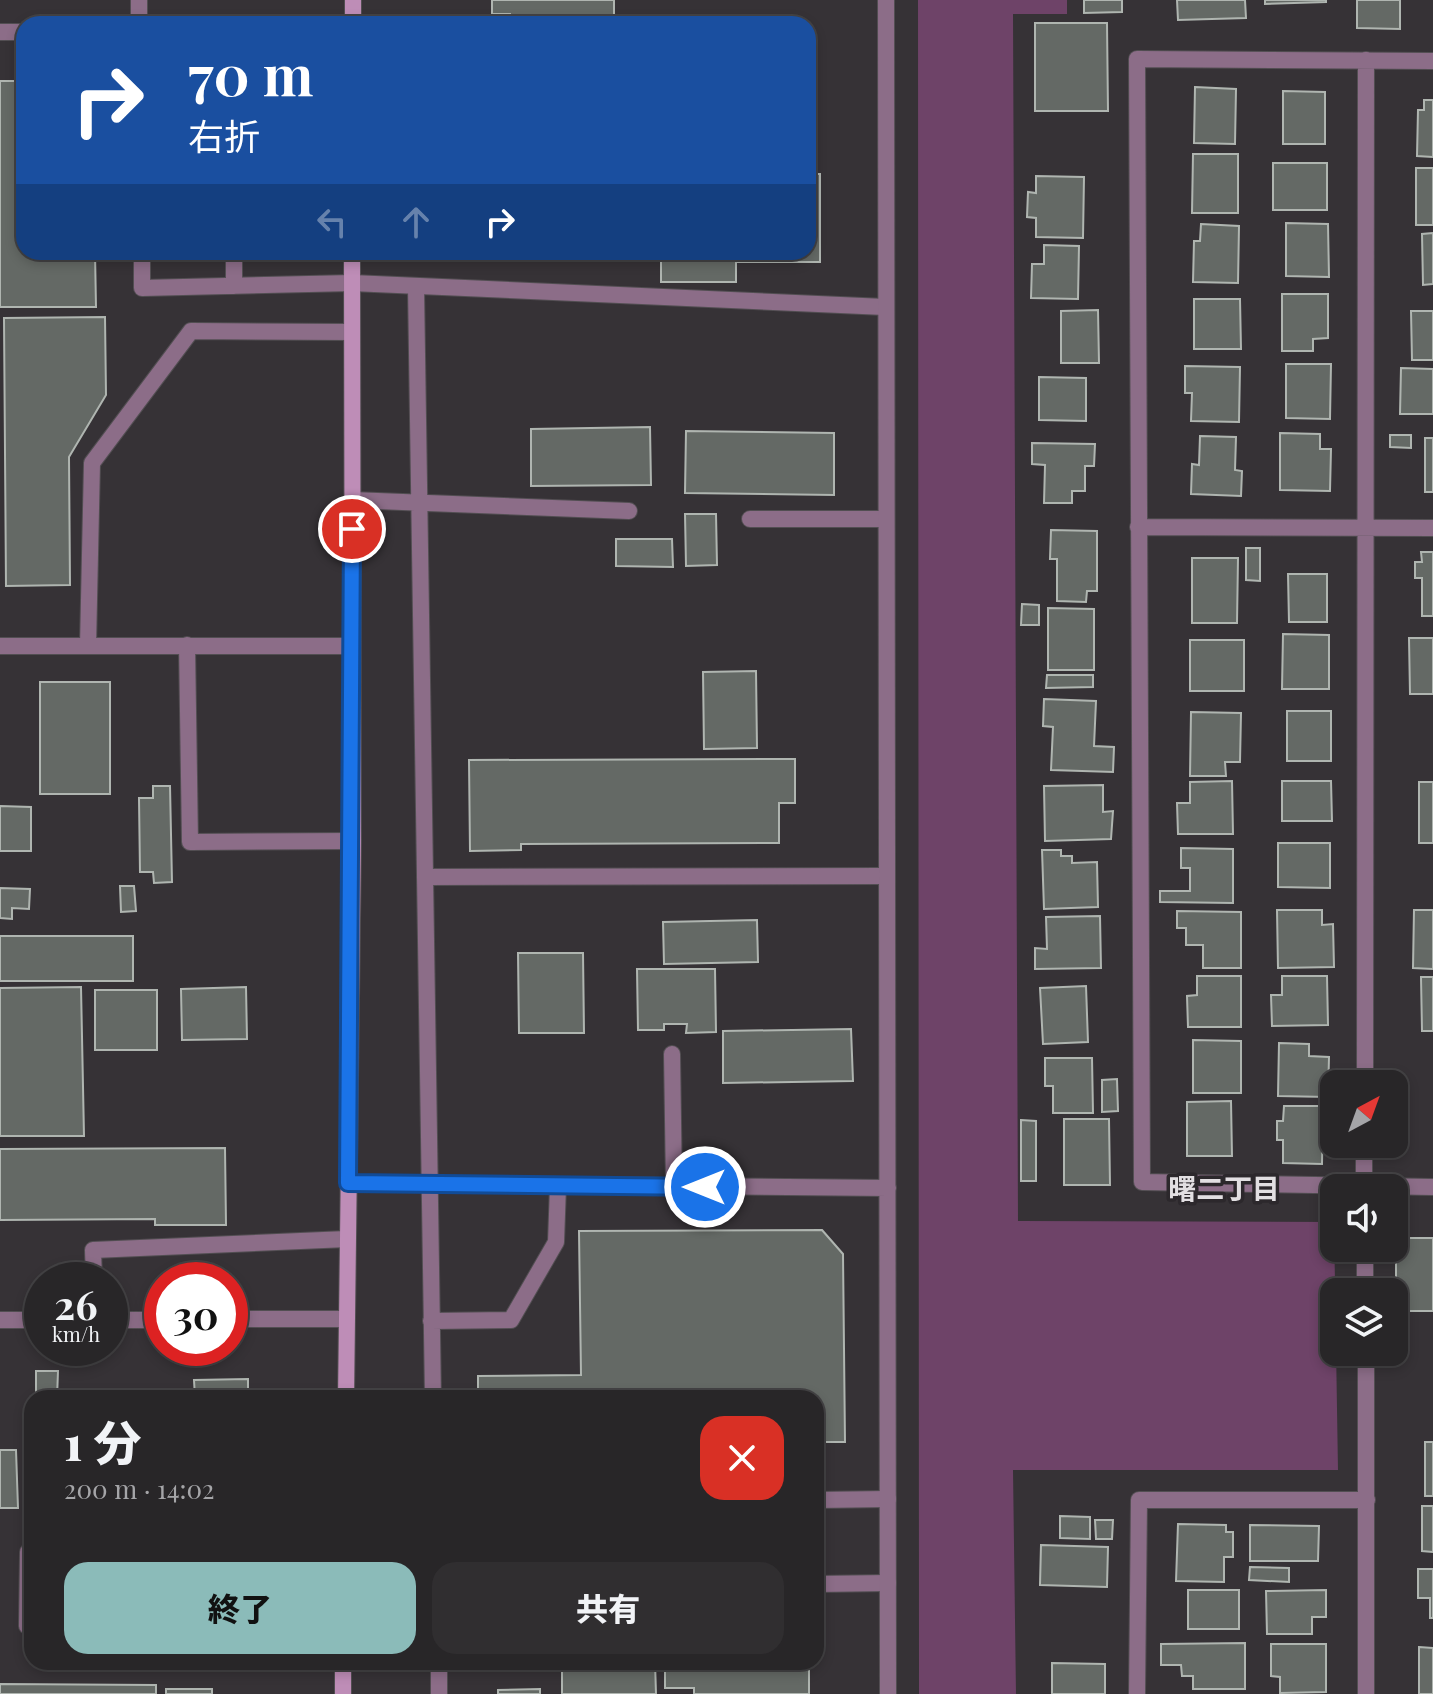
<!DOCTYPE html>
<html lang="ja">
<head>
<meta charset="utf-8">
<style>
  :root { --surface:#282628; --page:#302e30; --text:#f1f3f6; --muted:#a5a5a8; --line:#444345; --accent:#8bbbb9 }
  body { margin:0; font-family:"Playfair Display","Noto Sans JP",serif; background:var(--page); color:var(--text); height:100vh; display:flex; flex-direction:column; font-size:30px; white-space:nowrap }
  * { box-sizing:border-box; margin:0 }
  p { font-size:26px; color:var(--muted) }
  .icon { flex:none; width:44px; height:44px; fill:none; stroke:currentColor; stroke-width:2; stroke-linecap:round; stroke-linejoin:round }
  .map { position:relative; flex:1; overflow:hidden }
  .details { position:absolute; left:24px; top:1390px; width:800px; height:280px; display:flex; flex-direction:column; background:var(--surface); border-radius:24px; box-shadow:0 4px 12px #0003,0 0 0 2px var(--line) }
  .details>* { flex:none }
  .banner { position:absolute; left:16px; top:16px; width:800px; height:244px; border-radius:24px; box-shadow:0 4px 12px #0003,0 0 0 2px var(--line); background:#1a4fa0; color:#fff; overflow:hidden }
  .needle { width:52px; rotate:41deg }
  .buttons { position:absolute; left:1320px; top:1070px; display:grid; gap:16px }
  .buttons a { display:grid; place-items:center; width:88px; height:88px; border-radius:16px; background:var(--surface); box-shadow:0 4px 12px #0003,0 0 0 2px var(--line); font-size:40px }
  .speed { position:absolute; left:24px; top:1262px; display:flex; gap:16px; font-size:40px; font-weight:700; text-align:center }
  .speed>* { display:grid; place-content:center; width:104px; height:104px; border-radius:50%; background:var(--surface); box-shadow:0 4px 12px #0003,0 0 0 2px var(--line); line-height:1 }
  .speed small { font-size:20px; font-weight:400 }
  .speed .limit { border:12px solid #d22; background:#fff; color:#111 }
  .pin { position:absolute; display:grid; place-items:center; width:68px; height:68px; color:#fff; margin:-34px; border:4px solid #fff; border-radius:50%; box-shadow:0 2px 8px #0007 }
  .me { position:absolute; width:88px; margin:-44px; rotate:270deg; stroke-linejoin:round; filter:drop-shadow(0 0 6px #0008) }
  .turn { display:flex; align-items:center; gap:28px; height:168px; padding:0 40px; font-size:36px }
  .turn .icon { width:104px; height:104px; stroke-width:2.5 }
  .turn b { display:block; font-size:56px; line-height:68px }
  .lanes { display:flex; align-items:center; height:76px; padding:0 40px; background:#0003; justify-content:center; gap:40px; direction:ltr }
  .lanes .off { opacity:.35 }
  .round { display:grid; place-items:center; flex:none; width:84px; height:84px; border-radius:24px; background:var(--page) }
  .head { display:flex; align-items:center; justify-content:space-between; height:136px; padding:0 40px }
  h1 { font-size:48px; font-weight:800; line-height:60px }
  .primary-button { display:flex; gap:16px; margin-top:auto; padding:16px 40px }
  .primary-button a { flex:1; height:92px; border-radius:24px; background:var(--accent); color:#111; font-size:32px; font-weight:800; line-height:92px; text-align:center }
  .primary-button a+a { background:var(--page); color:var(--text) }
  .map>svg:first-child { display:block }
</style>
</head>
<body>
<div class="map">
<svg width="1433" height="1694" viewBox="0 0 1433 1694">
  <rect width="100%" height="100%" fill="#363236"/>
  <path fill="#6e4368" d="M918,0H1067V14H1013L1018,1221L1334,1222L1338,1470H1013L1016,1694H919Z"/>
  <path fill="#646965" stroke="#afb5b0" stroke-width="2" d="M492,0H614V22L628,24H510V14H492Z
    M1084,0H1122V12L1084,13Z
    M1177,0H1245L1246,18L1178,20Z
    M1265,0H1326V2L1265,4Z
    M1357,0H1400V29L1357,28Z
    M1035,23H1107L1108,111H1035Z
    M0,81H24V252H95L96,307H0Z
    M1195,87L1236,89L1235,144L1194,143Z
    M1283,91L1325,92V144H1283Z
    M1424,100H1433V157L1417,156L1418,110H1424Z
    M1193,154H1238V213H1192Z
    M1273,163H1327V210H1273Z
    M1416,168H1433V225H1416Z
    M808,174H820V262H736V282H661V259H639V252H808Z
    M1036,176L1084,177L1083,238L1036,237V218L1027,217L1028,192L1036,193Z
    M1286,223L1328,224L1329,277L1286,276Z
    M1201,224L1239,226L1238,283L1193,282L1194,241H1200Z
    M1433,233V284L1423,285L1422,234Z
    M1044,245L1079,246L1078,299L1031,298L1032,264H1044Z
    M1282,294H1328V338L1313,339V351H1282Z
    M1194,299H1240L1241,349H1194Z
    M1098,310L1099,363H1061V311Z
    M1411,311H1433V360H1412Z
    M105,317L106,395L69,457L70,585L6,586L4,318Z
    M1286,364H1331L1330,419L1286,418Z
    M1185,366L1240,367L1239,422L1191,421L1192,393H1185Z
    M1401,368L1433,369V414H1400Z
    M1039,377L1086,378V421L1039,420Z
    M650,427L651,485L531,486V429Z
    M686,431L834,433V495L685,493Z
    M1280,433L1320,434V449H1331L1330,491L1280,490Z
    M1390,435H1411V448L1390,447Z
    M1200,436L1236,437L1235,470L1242,471L1241,496L1191,494L1192,464L1199,465Z
    M1425,438H1433V492H1425Z
    M1032,443L1095,444L1094,466H1085V491H1072V503H1044L1045,465L1032,464Z
    M685,514H716L717,565L686,566Z
    M1051,530L1097,531V591H1087L1086,602L1057,601V559H1050Z
    M616,539H672L673,567L616,566Z
    M1246,548H1260V581L1246,580Z
    M1421,552H1433V616H1422V578H1415V562H1422Z
    M1192,558H1238L1237,623H1192Z
    M1288,574H1327V622H1289Z
    M1022,604L1039,605V625H1021Z
    M1048,608L1094,609V670H1048Z
    M1283,634L1329,635V689H1282Z
    M1409,638H1433V694H1410Z
    M1190,640H1244V691H1190Z
    M756,671L757,748L704,749L703,672Z
    M1047,675H1093V687L1046,688Z
    M40,682H110V794H40Z
    M1044,699L1096,701L1094,746L1114,747L1113,772L1051,770L1053,727L1043,726Z
    M1287,711H1331V761H1287Z
    M1191,712L1241,713L1240,762H1225L1226,776H1190Z
    M795,759V803H779V843L521,844V850L470,851L469,760Z
    M1232,781L1233,834H1178L1177,803H1190V782Z
    M1282,781H1331L1332,821H1282Z
    M1419,782H1433V843H1419Z
    M1103,785V812L1113,811L1111,839L1045,841L1044,786Z
    M153,786H170L172,882L154,883L153,872H140L139,798H153Z
    M0,806L31,807V851H0Z
    M1278,843H1330V888L1278,887Z
    M1181,848L1233,849V903L1160,902V891H1190V868H1181Z
    M1042,850H1061V856H1072V863L1097,862L1098,907L1044,909Z
    M120,886H134L136,911L121,912Z
    M0,888L30,889L29,909L12,908V919L0,918Z
    M1277,910H1322V925L1333,924L1334,967L1278,968Z
    M1414,910H1433V969L1413,968Z
    M1177,911L1241,912V968H1203V945H1186V928H1177Z
    M1100,916L1101,968L1035,969V948L1047,949L1046,917Z
    M757,920L758,962L664,964L663,922Z
    M0,936H133V981H0Z
    M518,953H583L584,1033H519Z
    M637,969H715L716,1032L686,1033L687,1024H664V1030H638Z
    M1197,976H1241V1027H1188L1187,996L1197,995Z
    M1282,976H1327L1328,1025L1272,1026L1271,995H1282Z
    M1421,977H1433V1031H1422Z
    M1086,986L1088,1042L1043,1044L1040,988Z
    M81,987L84,1136H0V988Z
    M246,987L247,1039L182,1040L181,989Z
    M95,990H157V1050H95Z
    M851,1029L853,1081L723,1083V1031Z
    M1193,1040L1241,1041V1093H1193Z
    M1279,1043L1309,1044V1056L1329,1057L1328,1097L1278,1096Z
    M1045,1058H1092L1093,1113H1053V1086H1045Z
    M1117,1079L1118,1111L1102,1112V1080Z
    M1231,1101L1232,1156H1187V1102Z
    M1284,1106H1323L1322,1164L1283,1163V1140H1277V1121H1283Z
    M1064,1119H1109L1110,1185H1064Z
    M1021,1120L1036,1121V1181H1021Z
    M225,1148L226,1225H155V1219L0,1220V1149Z
    M822,1230L843,1254L845,1442H816V1398H478V1376L581,1375L579,1231Z
    M1396,1238H1433V1311H1394V1292H1388V1288H1396Z
    M36,1371H58L57,1398H36Z
    M248,1379V1398H195L194,1380Z
    M1425,1442H1433V1496H1425Z
    M0,1450H16L18,1508H0Z
    M1422,1506H1433V1552L1422,1551Z
    M1060,1516L1090,1517V1539L1060,1538Z
    M1095,1520H1113L1112,1539H1096Z
    M1178,1524L1226,1525V1532H1233V1557H1224V1582L1176,1581Z
    M1250,1525L1319,1526L1318,1561H1250Z
    M1041,1545L1108,1547L1107,1587L1040,1585Z
    M1250,1567L1289,1568V1582L1249,1580Z
    M1418,1569H1433V1618H1430V1598H1418Z
    M1188,1590H1239V1629H1188Z
    M1326,1590V1617H1312V1634H1267L1266,1591Z
    M1245,1643V1689H1193V1676H1182L1181,1665H1161V1644Z
    M1271,1644H1326V1692L1280,1693V1677L1271,1676Z
    M1419,1647L1433,1648V1694H1419Z
    M537,1662H655L656,1694H562V1668H537Z
    M665,1662H809V1694H694V1688H665Z
    M1052,1663L1105,1664V1694H1052Z
    M0,1684L156,1685V1694H0Z
    M166,1689H212V1694H166Z
    M540,1689V1694H498V1690Z"/>
  <g fill="none" stroke-linecap="round" stroke-linejoin="round">
    <defs>
      <path id="lane" d="M139,0V24
        M0,32H24
        M142,252V288L352,283L885,307
        M234,252V286
        M416,288L433,1398
        M352,500L629,511
        M750,519H886
        M187,645L190,842L353,841
        M88,646L92,463L191,331L352,332
        M425,877L887,876
        M672,1054L674,1187
        M94,1280L93,1250L347,1239
        M431,1321L511,1320L556,1242L558,1186
        M816,1500L888,1499
        M32,1552H28L27,1626H32
        M816,1584L888,1583
        M439,1662V1694"/>
      <path id="street" d="M886,0L888,1694
        M1433,61L1137,59L1142,1182L1433,1187
        M1138,527L1433,528
        M0,646H352
        M1365,1084L1366,60
        M348,1183L888,1188
        M1364,1188V1144
        M1365,1248V1292
        M230,1319H346
        M0,1320H42
        M110,1320H162
        M1366,1352V1694
        M1137,1694L1139,1500H1367"/>
      <path id="secondary" d="M353,0V24
        M346,1398L353,841L352,252
        M343,1694V1662"/>
    </defs>
    <use href="#lane" stroke="#524e52" stroke-width="18"/>
    <use href="#street" stroke="#524e52" stroke-width="18"/>
    <use href="#secondary" stroke="#524e52" stroke-width="18"/>
    <use href="#lane" stroke="#8c6d88" stroke-width="16"/>
    <use href="#street" stroke="#8c6d88" stroke-width="16"/>
    <use href="#secondary" stroke="#be8db7" stroke-width="16"/>
  </g>
  <g fill="none" stroke-linecap="round" stroke-linejoin="round">
    <defs>
      <path id="route" d="M352,529L348,1183L705,1187"/>
    </defs>
    <use href="#route" stroke="#114b97" stroke-width="20"/>
    <use href="#route" stroke="#1a73e8" stroke-width="14"/>
  </g>
  <g text-anchor="middle" stroke-width="7" stroke-linejoin="round" paint-order="stroke">
    <g font-size="28" font-weight="bold" fill="#e2dfe2" stroke="#2c282c">
      <text x="1224" y="1199">曙二丁目</text>
    </g>
  </g>
</svg>
<div class="buttons">
<a><svg class="needle" viewBox="-14 -14 28 28"><path d="M0-13l5 13h-10z" fill="#e53935"/><path d="M0 13l5-13h-10z" fill="#a5a5a8"/></svg></a>
<a><svg class="icon" aria-label="sound" viewBox="0 0 24 24"><path d="M4 9h4l5-4v14l-5-4H4zM17 9q2 3 0 6"/></svg></a>
<a><svg class="icon" aria-label="layers" viewBox="0 0 24 24"><path d="M12 4l9 5-9 5-9-5zM3 14l9 5 9-5"/></svg></a>
</div>
<div class="speed"><div>26<small>km/h</small></div><div class="limit">30</div></div>
<div class="pin" style="left:352px;top:529px;background:#d93025"><svg class="icon" aria-label="arrive" viewBox="0 0 24 24"><path d="M6 21V4h12l-3 4 3 4H6"/></svg></div>
<svg class="me" style="left:705px;top:1187px" viewBox="-20 -20 40 40"><circle r="17" fill="#1a73e8" stroke="#fff" stroke-width="3"/><path d="M0-11L8 9 0 5-8 9z" fill="#fff"/></svg>
<div class="banner">
<div class="turn"><svg class="icon" aria-label="right" viewBox="0 0 24 24"><path d="M7 20v-9h11M14 6l5 5-5 5"/></svg><div><b>70 m</b>右折</div></div>
<div class="lanes"><svg class="icon off" aria-label="left" viewBox="0 0 24 24"><path d="M17 20v-9H6M10 6l-5 5 5 5"/></svg><svg class="icon off" aria-label="ahead" viewBox="0 0 24 24"><path d="M12 20V5M6 11l6-6 6 6"/></svg><svg class="icon" aria-label="right" viewBox="0 0 24 24"><path d="M7 20v-9h11M14 6l5 5-5 5"/></svg></div>
</div>
<section class="details">
<div class="head"><div><h1>1 分</h1><p>200 m · 14:02</p></div><a class="round" style="background:#d93025;color:#fff"><svg class="icon" aria-label="close" viewBox="0 0 24 24"><path d="M6 6l12 12M18 6L6 18"/></svg></a></div>
<div class="primary-button"><a>終了</a><a>共有</a></div>
</section>
</div>
</body>
</html>
